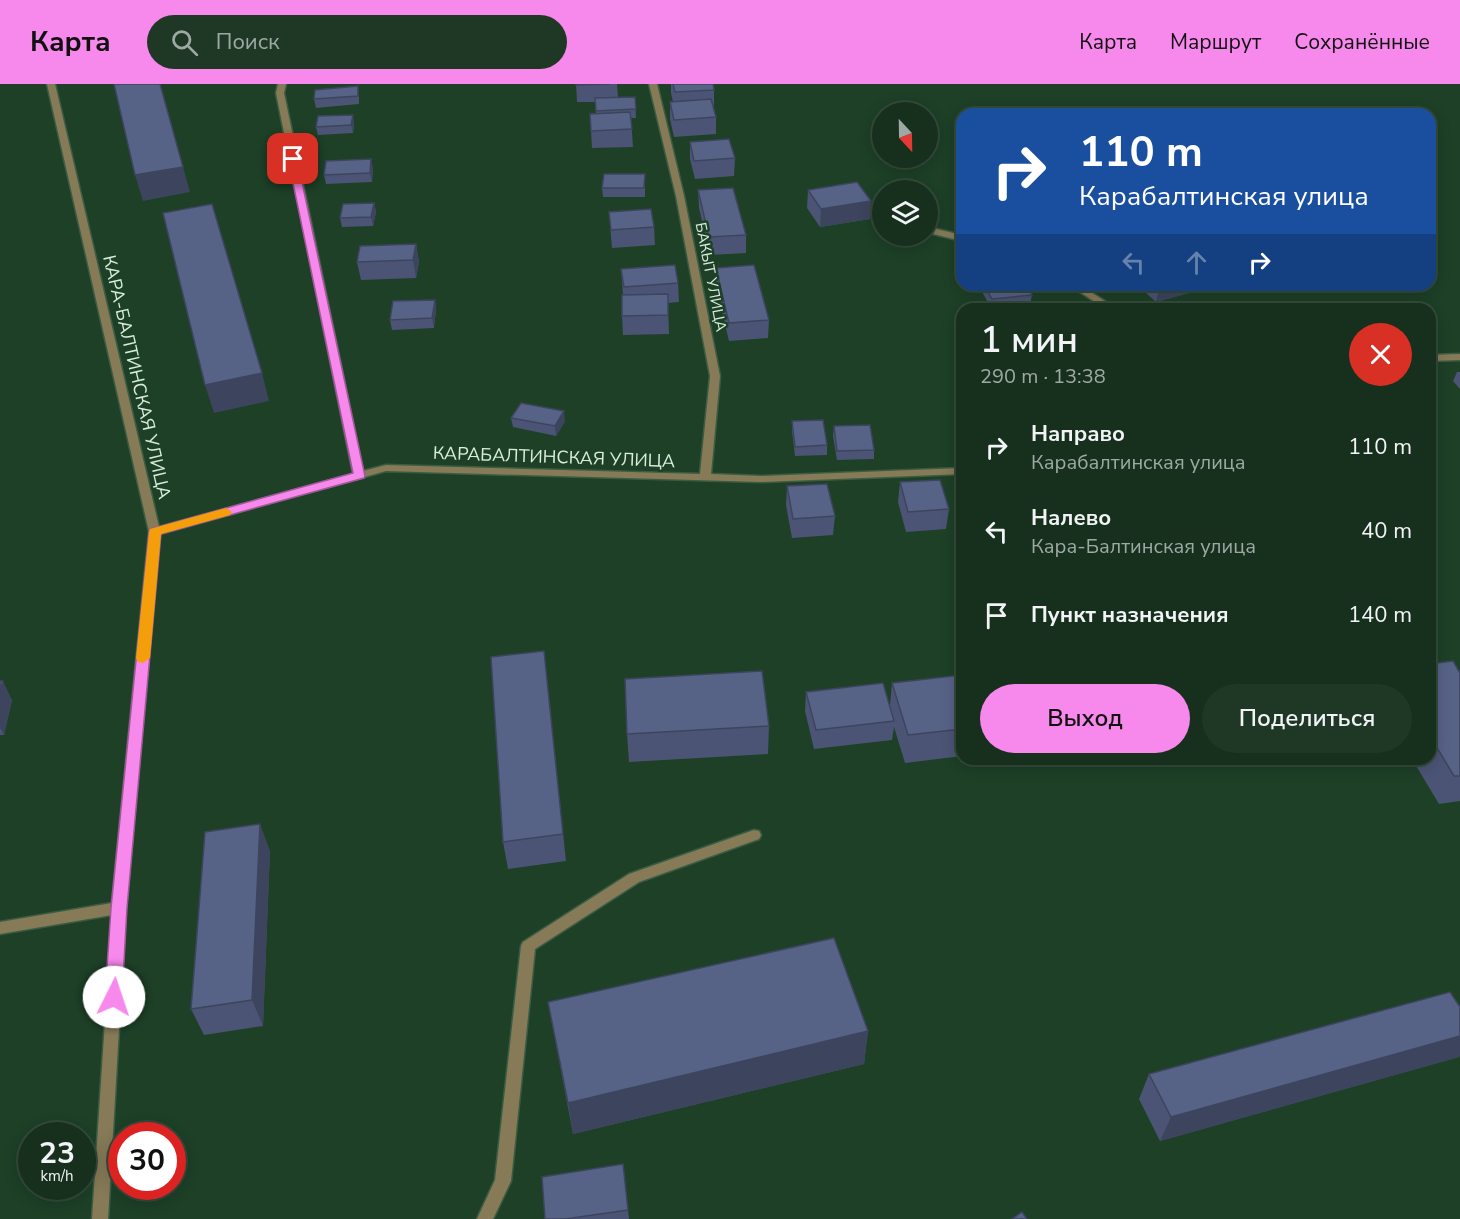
<!DOCTYPE html>
<html lang="ru">
<head>
<meta charset="utf-8">
<style>
  :root { --surface:#16301d; --page:#1f3826; --text:#f1f3f6; --muted:#9ea9a4; --line:#354b3b; --accent:#f788ec }
  body { margin:0; font-family:"Nunito Sans",sans-serif; background:var(--page); color:var(--text); height:100vh; display:flex; flex-direction:column; font-size:22px; white-space:nowrap }
  * { box-sizing:border-box; margin:0 }
  p { font-size:20px; color:var(--muted) }
  .icon { flex:none; width:33px; height:33px; fill:none; stroke:currentColor; stroke-width:2; stroke-linecap:round; stroke-linejoin:round }
  .map { position:relative; flex:1; overflow:hidden }
  .sheet { position:absolute; left:956px; top:219px; width:480px; height:462px; display:flex; flex-direction:column; background:var(--surface); border-radius:18px; box-shadow:0 3px 15px #0003,0 0 0 2px var(--line) }
  .sheet>* { flex:none }
  .hud { position:absolute; left:956px; top:24px; width:480px; height:183px; border-radius:18px; box-shadow:0 3px 15px #0003,0 0 0 2px var(--line); background:#1a4fa0; color:#fff; overflow:hidden }
  .needle { width:39px; rotate:158deg }
  .controls { position:absolute; left:872px; top:18px; display:grid; gap:12px }
  .controls a { display:grid; place-items:center; width:66px; height:66px; border-radius:50%; background:var(--surface); box-shadow:0 3px 15px #0003,0 0 0 2px var(--line); font-size:30px }
  .speed { position:absolute; left:18px; top:1038px; display:flex; gap:12px; font-size:30px; font-weight:700; text-align:center }
  .speed>* { display:grid; place-content:center; width:78px; height:78px; border-radius:50%; background:var(--surface); box-shadow:0 3px 15px #0003,0 0 0 2px var(--line); line-height:1 }
  .speed small { font-size:15px; font-weight:400 }
  .speed .limit { border:9px solid #d22; background:#fff; color:#111 }
  .pin { position:absolute; display:grid; place-items:center; width:51px; height:51px; color:#fff; margin:-26px; border-radius:12px; box-shadow:0 3px 9px #0006 }
  .me { position:absolute; width:66px; margin:-33px; rotate:4deg; stroke-linejoin:round; filter:drop-shadow(0 0 4px #0008) }
  .turn { display:flex; align-items:center; gap:21px; height:126px; padding:0 24px; font-size:27px }
  .turn .icon { width:78px; height:78px; stroke-width:2.5 }
  .turn b { display:block; font-size:42px; line-height:51px }
  .lanes { display:flex; align-items:center; height:57px; padding:0 24px; background:#0003; justify-content:center; gap:30px; direction:ltr }
  .lanes .off { opacity:.35 }
  .round { display:grid; place-items:center; flex:none; width:63px; height:63px; border-radius:32px; background:var(--page) }
  .head { display:flex; align-items:center; justify-content:space-between; height:102px; padding:0 24px }
  h1 { font-size:36px; font-weight:600; line-height:45px }
  .action { display:flex; gap:12px; margin-top:auto; padding:12px 24px }
  .action a { flex:1; height:69px; border-radius:36px; background:var(--accent); color:#111; font-size:24px; font-weight:600; line-height:69px; text-align:center }
  .action a+a { background:var(--page); color:var(--text) }
  ul { padding:0; list-style:none }
  li { display:flex; align-items:center; gap:18px; height:84px; padding:0 24px }
  li div { flex:1 }
  li b { display:block; font-size:22px }
  li em { font-style:normal }
  header { display:flex; align-items:center; gap:36px; box-sizing:border-box; height:84px; padding:0 30px; background:var(--accent); color:#111 }
  header strong { font-size:28px }
  nav { display:flex; gap:33px; margin-inline-start:auto; font-size:21px }
  .search { width:420px; height:54px; background:var(--page); display:flex; align-items:center; gap:15px; box-sizing:border-box; padding:0 21px; border-radius:33px; color:var(--muted); font-size:22px }
  .map>svg:first-child { display:block }
</style>
</head>
<body>
<header>
<strong>Карта</strong>
<div class="search"><svg class="icon" aria-label="search" viewBox="0 0 24 24"><circle cx="10" cy="10" r="6"/><path d="M15 15l6 6"/></svg>Поиск</div>
<nav><a>Карта</a><a>Маршрут</a><a>Сохранённые</a></nav>
</header>
<div class="map">
<svg width="1460" height="1135" viewBox="0 0 1460 1135">
  <rect width="100%" height="100%" fill="#1d4027"/>
  <g fill="none" stroke-linecap="round" stroke-linejoin="round">
    <defs>
      <path id="street" d="M47,0H55L159,443L353,390L276,9L278,0H286L284,9L363,387L386,381L700,390L710,292L676,112L649,0H657L684,112L720,292L711,390L761,392L962,384V390L761,398L386,387L160,450L126,824L108,1135H92L112,831L0,850V838L112,819L149,448Z
        M932,144L962,151V157L929,149L928,147Z
        M1069,201H1080L1117,225H1106Z
        M1460,270V276L1430,277V271Z
        M754,746L759,747L761,751L759,755L639,798L535,865L511,1097L493,1135H477L495,1096L521,862L523,858L629,790Z"/>
    </defs>
    <use href="#street" stroke="#3b5c44" stroke-width="3"/>
    <use href="#street" fill="#867a57" fill-rule="evenodd"/>
  </g>
  <path fill="#4b5474" d="M576,0H617L618,13H635L636,34H631L633,63L592,64L590,30L596,29L595,18H577Z
    M671,0H713L714,6V23H713L716,33V50L674,53L670,35V18H673L671,9Z
    M359,11V20L316,24L314,15Z
    M354,39L353,49L318,51L316,43Z
    M690,58L735,74L734,92L695,95L690,75Z
    M373,84L372,98L326,100L324,91Z
    M645,90V113H603L602,104Z
    M698,106L746,151V169L710,171L699,124Z
    M808,106L870,135L820,143L807,124Z
    M374,119L376,128L373,142L342,143L340,134Z
    M609,128L654,143L655,161L612,164Z
    M416,160L419,178L416,194L361,196L357,178Z
    M716,184L769,236L768,254L729,257L716,202Z
    M621,185L678,199L679,218L668,219L669,250L623,251L622,232L623,211Z
    M981,201H1026L1032,211L1030,220L991,224L981,206Z
    M1137,201H1195L1193,208L1156,218Z
    M435,216L436,225L434,244L392,246L390,236Z
    M1457,288H1460V305L1453,297Z
    M511,334L565,337L556,352L513,343Z
    M792,337L827,361V371L795,372L792,347Z
    M834,342L874,366V375L837,376L833,352Z
    M900,398L949,425L946,445L906,448L898,418Z
    M787,402L835,432L833,451L792,454L786,421Z
    M1430,580L1460,589V717L1439,720L1412,675H1430Z
    M962,591V672L905,679L894,643L892,656L814,665L805,627L806,608L890,621L892,599Z
    M547,595L566,777L508,785L503,758Z
    M0,597L12,616L4,651H0Z
    M769,642L768,670L629,678L627,650Z
    M270,767L263,942L204,951L191,925Z
    M548,918L868,947L864,980L573,1050Z
    M1460,923V971L1459,973L1160,1057L1139,1015L1149,990Z
    M623,1080L629,1135H545Z"/>
  <path fill="#3d455e" d="M160,0L190,108L143,117L135,91Z
    M353,31L354,39L353,49L351,41Z
    M371,75L373,84L372,98L370,89Z
    M871,117L870,135L820,143L821,125Z
    M374,119L376,128L373,142L371,133Z
    M416,160L419,178L416,194L413,176Z
    M1160,201H1195L1193,208L1156,218Z
    M435,216L436,225L434,244L432,234Z
    M262,289L269,317L214,329L205,301Z
    M564,327L565,337L556,352L555,342Z
    M544,567L547,595L566,777L563,750Z
    M3,597L12,616L4,651L0,644V606Z
    M260,740L270,767L263,942L252,916Z
    M868,947L864,980L573,1050L568,1019Z
    M1460,952V971L1459,973L1160,1057L1171,1033Z"/>
  <path fill="#576287" stroke="#3d455e" stroke-width="1.5" d="M114,0H160L183,83L135,91Z
    M576,0H610L576,1Z
    M673,0H713L714,6L675,8Z
    M358,2V12L314,15L315,6Z
    M635,13L636,25L596,27L595,14Z
    M711,15L716,33L674,36L670,18Z
    M630,28L632,45L591,47L590,30Z
    M353,31L351,41L316,43L318,32Z
    M729,55L735,74L694,77L690,58Z
    M371,75L370,89L324,91L326,77Z
    M604,90H645L644,104H602Z
    M857,98L871,117L821,125L808,106Z
    M733,104L746,151L709,153L698,106Z
    M374,119L371,133L340,134L343,120Z
    M212,120L262,289L205,301L163,129Z
    M651,125L654,143L611,146L609,128Z
    M416,160L413,176L357,178L360,162Z
    M675,181L678,199L624,203L621,185Z
    M754,181L769,236L729,239L716,184Z
    M984,201H1026L1032,211L992,215Z
    M668,210V231L622,232V211Z
    M435,216L432,234L390,236L393,217Z
    M521,319L564,327L555,342L511,334Z
    M823,336L827,361L795,363L792,337Z
    M870,341L874,366L837,367L834,342Z
    M940,396L949,425L908,428L900,398Z
    M827,400L835,432L793,435L787,402Z
    M544,567L563,750L503,758L491,573Z
    M1453,577L1460,589V692H1454L1430,652V580Z
    M762,587L769,642L627,650L625,595Z
    M962,591V645L908,651L892,599Z
    M0,597H3L0,606Z
    M883,599L894,637L816,646L806,608Z
    M260,740L252,916L191,925L205,748Z
    M834,854L868,947L568,1019L548,918Z
    M1450,908L1460,923V952L1171,1033L1149,990Z
    M623,1080L628,1126L565,1135H545L542,1093Z
    M1022,1128L1027,1135H1012Z"/>
  <path fill="#f788ec" stroke="#a15899" stroke-width="1.5" d="M293,72L297,75L365,392L364,394L161,450L127,824L122,913L120,918L114,920L108,918L105,913L111,824L149,448L150,445L353,389L288,75Z"/>
  <path fill="#f59e0b" d="M226,424L232,428L230,431L161,450L150,574L143,579L138,578L136,574L149,448L150,445Z"/>
  <g text-anchor="middle" stroke-width="5" stroke-linejoin="round" paint-order="stroke">
    <g font-size="15" fill="#daeede" stroke="#1d4027">
      <text transform="translate(711 193) rotate(79)" y="5">БАКЫТ УЛИЦА</text>
    </g>
    <g font-size="18" fill="#daeede" stroke="#1d4027">
      <text transform="translate(137 293) rotate(77)" y="6">КАРА-БАЛТИНСКАЯ УЛИЦА</text>
      <text transform="translate(554 373) rotate(2)" y="6">КАРАБАЛТИНСКАЯ УЛИЦА</text>
    </g>
  </g>
</svg>
<div class="controls">
<a><svg class="needle" viewBox="-14 -14 28 28"><path d="M0-13l5 13h-10z" fill="#e53935"/><path d="M0 13l5-13h-10z" fill="#9ea9a4"/></svg></a>
<a><svg class="icon" aria-label="layers" viewBox="0 0 24 24"><path d="M12 4l9 5-9 5-9-5zM3 14l9 5 9-5"/></svg></a>
</div>
<div class="speed"><div>23<small>km/h</small></div><div class="limit">30</div></div>
<div class="pin" style="left:293px;top:75px;background:#d93025"><svg class="icon" aria-label="arrive" viewBox="0 0 24 24"><path d="M6 21V4h12l-3 4 3 4H6"/></svg></div>
<svg class="me" style="left:114px;top:913px" viewBox="-20 -20 40 40"><circle r="19" fill="#fff"/><path d="M0-13L10 11 0 6-10 11z" fill="#f788ec"/></svg>
<div class="hud">
<div class="turn"><svg class="icon" aria-label="right" viewBox="0 0 24 24"><path d="M7 20v-9h11M14 6l5 5-5 5"/></svg><div><b>110 m</b>Карабалтинская улица</div></div>
<div class="lanes"><svg class="icon off" aria-label="left" viewBox="0 0 24 24"><path d="M17 20v-9H6M10 6l-5 5 5 5"/></svg><svg class="icon off" aria-label="ahead" viewBox="0 0 24 24"><path d="M12 20V5M6 11l6-6 6 6"/></svg><svg class="icon" aria-label="right" viewBox="0 0 24 24"><path d="M7 20v-9h11M14 6l5 5-5 5"/></svg></div>
</div>
<section class="sheet">
<div class="head"><div><h1>1 мин</h1><p>290 m · 13:38</p></div><a class="round" style="background:#d93025;color:#fff"><svg class="icon" aria-label="close" viewBox="0 0 24 24"><path d="M6 6l12 12M18 6L6 18"/></svg></a></div>
<ul>
<li><svg class="icon" aria-label="right" viewBox="0 0 24 24"><path d="M7 20v-9h11M14 6l5 5-5 5"/></svg><div><b>Направо</b><p>Карабалтинская улица</p></div><em>110 m</em></li>
<li><svg class="icon" aria-label="left" viewBox="0 0 24 24"><path d="M17 20v-9H6M10 6l-5 5 5 5"/></svg><div><b>Налево</b><p>Кара-Балтинская улица</p></div><em>40 m</em></li>
<li><svg class="icon" aria-label="arrive" viewBox="0 0 24 24"><path d="M6 21V4h12l-3 4 3 4H6"/></svg><div><b>Пункт назначения</b></div><em>140 m</em></li>
</ul>
<div class="action"><a>Выход</a><a>Поделиться</a></div>
</section>
</div>
</body>
</html>
